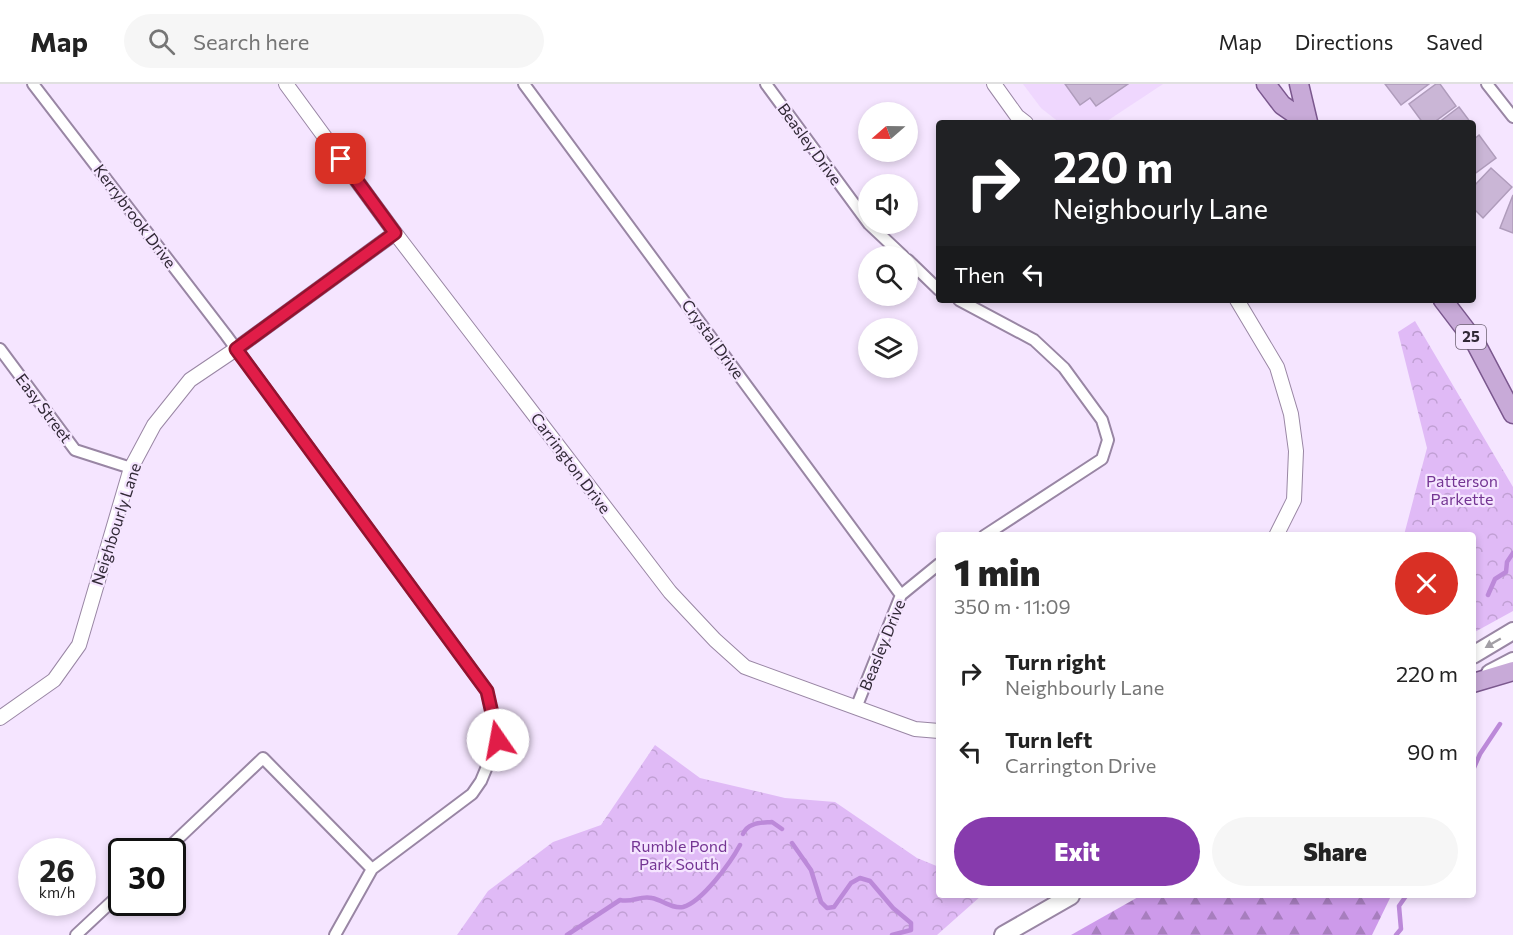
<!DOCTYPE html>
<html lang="en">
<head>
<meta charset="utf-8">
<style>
  :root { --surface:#fff; --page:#f6f6f6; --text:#222; --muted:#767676; --line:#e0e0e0; --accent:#873bad }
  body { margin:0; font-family:Commissioner,sans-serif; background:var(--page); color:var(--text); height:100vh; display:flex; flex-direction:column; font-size:22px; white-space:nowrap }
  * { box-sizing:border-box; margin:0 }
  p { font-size:20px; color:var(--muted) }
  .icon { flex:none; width:33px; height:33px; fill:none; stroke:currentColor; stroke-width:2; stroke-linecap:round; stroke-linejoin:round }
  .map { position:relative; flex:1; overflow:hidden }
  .details { position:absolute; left:936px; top:448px; width:540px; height:366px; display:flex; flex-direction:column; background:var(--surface); border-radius:6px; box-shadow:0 3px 9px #0003 }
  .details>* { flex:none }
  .hud { position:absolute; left:936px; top:36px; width:540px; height:183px; border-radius:6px; box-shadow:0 3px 9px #0003; background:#202124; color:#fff; overflow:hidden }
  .needle { width:39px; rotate:250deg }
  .tools { position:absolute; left:858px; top:18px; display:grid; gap:12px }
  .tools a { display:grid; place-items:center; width:60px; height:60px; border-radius:50%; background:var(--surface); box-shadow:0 3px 9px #0003; font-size:30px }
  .speed { position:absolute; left:18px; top:754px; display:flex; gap:12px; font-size:30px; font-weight:700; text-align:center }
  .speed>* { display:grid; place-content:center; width:78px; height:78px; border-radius:50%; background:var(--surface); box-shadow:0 3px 9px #0003; line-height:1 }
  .speed small { font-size:15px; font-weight:400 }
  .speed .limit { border:3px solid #111; border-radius:9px; background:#fff; color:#111 }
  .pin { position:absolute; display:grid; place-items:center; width:51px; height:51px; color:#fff; margin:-26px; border-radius:12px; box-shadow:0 3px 9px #0006 }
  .me { position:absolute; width:66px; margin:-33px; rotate:348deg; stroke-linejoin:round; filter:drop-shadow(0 0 4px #0008) }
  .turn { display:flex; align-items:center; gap:21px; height:126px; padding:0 18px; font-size:27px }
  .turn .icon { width:78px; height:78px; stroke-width:2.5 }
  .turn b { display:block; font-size:42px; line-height:51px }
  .then { display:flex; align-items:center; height:57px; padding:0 18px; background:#0003; gap:12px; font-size:22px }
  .round { display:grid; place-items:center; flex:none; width:63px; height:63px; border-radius:32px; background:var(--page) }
  .summary { display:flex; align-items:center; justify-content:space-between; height:102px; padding:0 18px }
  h1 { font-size:36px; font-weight:800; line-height:45px }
  .button { display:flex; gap:12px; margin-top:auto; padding:12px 18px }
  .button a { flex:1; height:69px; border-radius:36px; background:var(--accent); color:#fff; font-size:24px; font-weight:800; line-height:69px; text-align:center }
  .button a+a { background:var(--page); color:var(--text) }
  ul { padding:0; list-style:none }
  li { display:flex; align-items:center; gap:18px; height:78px; padding:0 18px }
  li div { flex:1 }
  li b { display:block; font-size:22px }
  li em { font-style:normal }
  header { display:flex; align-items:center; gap:36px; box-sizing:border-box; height:84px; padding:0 30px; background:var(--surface); border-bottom:2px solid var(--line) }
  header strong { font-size:28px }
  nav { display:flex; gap:33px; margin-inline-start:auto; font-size:21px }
  .search { width:420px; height:54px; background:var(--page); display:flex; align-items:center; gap:15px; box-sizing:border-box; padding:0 21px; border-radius:33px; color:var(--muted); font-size:22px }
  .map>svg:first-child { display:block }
</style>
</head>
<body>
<header>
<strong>Map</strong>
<div class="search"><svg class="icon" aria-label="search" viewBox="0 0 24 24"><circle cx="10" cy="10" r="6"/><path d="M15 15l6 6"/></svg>Search here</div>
<nav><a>Map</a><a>Directions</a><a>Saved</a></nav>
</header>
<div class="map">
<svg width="1513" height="851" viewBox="0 0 1513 851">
  <defs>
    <pattern id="forest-firs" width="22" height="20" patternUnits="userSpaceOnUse" patternTransform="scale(1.5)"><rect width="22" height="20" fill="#cd9aea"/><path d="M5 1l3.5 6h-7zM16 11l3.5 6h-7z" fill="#a77ebe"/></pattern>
    <pattern id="park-crowns" width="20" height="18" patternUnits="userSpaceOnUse" patternTransform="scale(1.5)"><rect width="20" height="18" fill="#e0baf6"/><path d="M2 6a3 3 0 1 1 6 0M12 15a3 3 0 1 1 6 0" fill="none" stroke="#c1a0d4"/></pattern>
  </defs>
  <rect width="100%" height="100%" fill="#f5e5ff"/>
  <path fill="#efd7fe" d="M1023,0H1163L1104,39H1060L1041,24Z"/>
  <path fill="url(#forest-firs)" d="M1140,812H1391L1372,851H1071Z"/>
  <path fill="url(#park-crowns)" d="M1415,237L1513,403V527L1473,549V452L1404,451L1427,364L1398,248Z
    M655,661L700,694L785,714L835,718L917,774L939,783V812H981L937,851H457L488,807L553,758L601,741Z"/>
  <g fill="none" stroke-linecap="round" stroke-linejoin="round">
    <path stroke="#bc89d9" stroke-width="4.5" d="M1488,511L1495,495L1506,488L1507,478L1513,469
      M1473,686L1480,670L1500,640
      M743,750C748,738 761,739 772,738L782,745
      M792,759L811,786L821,818L827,824L834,823L851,799L860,794L870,797L893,824L911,839V846L892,851
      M567,851L620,816C633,819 640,811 652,814C662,816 672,825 683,823C702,818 731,778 740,761
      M1396,851L1401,845L1399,822L1406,812"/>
  </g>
  <path fill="#cab6d6" stroke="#af9cbb" stroke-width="1.5" d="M1065,0H1128L1096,22L1090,14L1080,21Z
    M1385,0H1429L1401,21Z
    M1436,0H1440L1456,22L1433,39H1423L1409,20Z
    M1459,23L1471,39H1438Z
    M1479,51L1496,74L1473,91V56Z
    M1491,84L1512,103L1483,134L1473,124V103Z
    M1513,111V149L1500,144Z"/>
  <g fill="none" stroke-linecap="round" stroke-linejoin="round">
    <defs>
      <path id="minor" d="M33,0L226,251L487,607L498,656L481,697L472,710L372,785L335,851
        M524,0L901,511
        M766,0L869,140L903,172
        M1487,0L1513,33
        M908,176L939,206
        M959,216L1034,256L1064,284L1102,336L1108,356L1102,375L984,452
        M0,265L75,366L131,384
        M856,624L901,511L939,480
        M164,768L263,674L372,785
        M76,851L122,808"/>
      <path id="tertiary" d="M286,0L395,149L670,508L715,556L745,583L915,645L939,647
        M994,0L1017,32L1026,39
        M1237,216L1277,283L1291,330L1296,367L1294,416L1276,452
        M0,634L54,596L79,561L131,384L154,341L190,296L236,265L395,149"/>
      <path id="secondary" d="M1473,571L1513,547
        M1490,589L1513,577
        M1003,851L1071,812"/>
      <path id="primary" d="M1266,0L1282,21L1308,39
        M1299,0L1308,38
        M1443,216L1475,258L1513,330
        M1473,599L1513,587"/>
    </defs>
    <use href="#minor" stroke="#9986a4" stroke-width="14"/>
    <use href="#tertiary" stroke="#9986a4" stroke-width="16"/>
    <use href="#secondary" stroke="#9986a4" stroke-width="20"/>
    <use href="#primary" stroke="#7b588e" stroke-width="21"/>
    <use href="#minor" stroke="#fff" stroke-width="10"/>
    <use href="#tertiary" stroke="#fff" stroke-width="14"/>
    <use href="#secondary" stroke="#fff" stroke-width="16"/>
    <use href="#primary" stroke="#c8aad8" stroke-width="18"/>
  </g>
  <defs><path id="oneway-solid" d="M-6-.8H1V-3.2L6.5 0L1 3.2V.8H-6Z" transform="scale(1.5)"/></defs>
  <use fill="#a29fa5" href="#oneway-solid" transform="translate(1493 559) rotate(150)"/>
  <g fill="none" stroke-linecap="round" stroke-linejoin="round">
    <defs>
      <path id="route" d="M341,75L395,149L236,265L487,607L498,656"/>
    </defs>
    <use href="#route" stroke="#92132f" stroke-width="15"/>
    <use href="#route" stroke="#e11d48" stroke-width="10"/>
  </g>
  <g text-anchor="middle" stroke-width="4.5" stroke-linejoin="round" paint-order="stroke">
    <rect fill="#f5e5ff" stroke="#6c6172" stroke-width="1.5" x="1456" y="241" width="30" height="24" rx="4.5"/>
    <g font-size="15" font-weight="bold" fill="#312936">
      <text x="1471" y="258">25</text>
    </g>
    <g font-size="16" fill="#312936" stroke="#f5e5ff">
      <text transform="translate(810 60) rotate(54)" y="6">Beasley Drive</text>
      <text transform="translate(135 132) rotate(53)" y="6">Kerrybrook Drive</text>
      <text transform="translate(713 255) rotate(54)" y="6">Crystal Drive</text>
      <text transform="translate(44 324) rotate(53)" y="6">Easy Street</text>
      <text transform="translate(571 379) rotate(53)" y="6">Carrington Drive</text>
      <text transform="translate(116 440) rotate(-72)" y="6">Neighbourly Lane</text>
      <text transform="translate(882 561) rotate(-68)" y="6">Beasley Drive</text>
    </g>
    <g font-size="16" fill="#743593" stroke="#f5e5ff">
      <text x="1462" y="403">Patterson<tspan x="1462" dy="18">Parkette</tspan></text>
      <text x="679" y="768">Rumble Pond<tspan x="679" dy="18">Park South</tspan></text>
    </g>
  </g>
</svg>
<div class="tools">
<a><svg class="needle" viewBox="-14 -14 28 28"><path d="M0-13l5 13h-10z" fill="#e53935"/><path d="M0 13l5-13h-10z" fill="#767676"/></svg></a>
<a><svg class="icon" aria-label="sound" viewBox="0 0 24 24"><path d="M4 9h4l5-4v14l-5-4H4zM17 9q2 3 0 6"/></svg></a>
<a><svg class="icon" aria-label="search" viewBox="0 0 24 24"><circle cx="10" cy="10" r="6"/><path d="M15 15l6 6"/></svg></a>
<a><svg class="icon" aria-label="layers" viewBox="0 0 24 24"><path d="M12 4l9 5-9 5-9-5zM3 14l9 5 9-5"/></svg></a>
</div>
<div class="speed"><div>26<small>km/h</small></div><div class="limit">30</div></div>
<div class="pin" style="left:341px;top:75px;background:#d93025"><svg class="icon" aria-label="arrive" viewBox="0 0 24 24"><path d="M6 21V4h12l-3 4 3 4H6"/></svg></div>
<svg class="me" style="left:498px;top:656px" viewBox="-20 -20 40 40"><circle r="19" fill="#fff"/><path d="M0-13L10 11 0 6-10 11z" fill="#e11d48"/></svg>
<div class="hud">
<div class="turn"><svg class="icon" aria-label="right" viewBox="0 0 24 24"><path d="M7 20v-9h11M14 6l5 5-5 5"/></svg><div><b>220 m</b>Neighbourly Lane</div></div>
<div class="then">Then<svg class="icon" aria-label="left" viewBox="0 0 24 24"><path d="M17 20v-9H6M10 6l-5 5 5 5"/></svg></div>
</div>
<section class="details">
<div class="summary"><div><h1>1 min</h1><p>350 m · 11:09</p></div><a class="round" style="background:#d93025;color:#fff"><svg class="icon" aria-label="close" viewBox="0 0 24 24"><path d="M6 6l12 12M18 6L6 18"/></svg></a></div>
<ul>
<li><svg class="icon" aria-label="right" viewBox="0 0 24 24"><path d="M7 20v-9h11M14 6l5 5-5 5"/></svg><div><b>Turn right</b><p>Neighbourly Lane</p></div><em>220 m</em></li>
<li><svg class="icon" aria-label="left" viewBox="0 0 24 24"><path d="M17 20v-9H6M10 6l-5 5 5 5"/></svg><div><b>Turn left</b><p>Carrington Drive</p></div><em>90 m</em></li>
</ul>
<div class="button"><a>Exit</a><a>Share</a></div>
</section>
</div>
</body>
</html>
